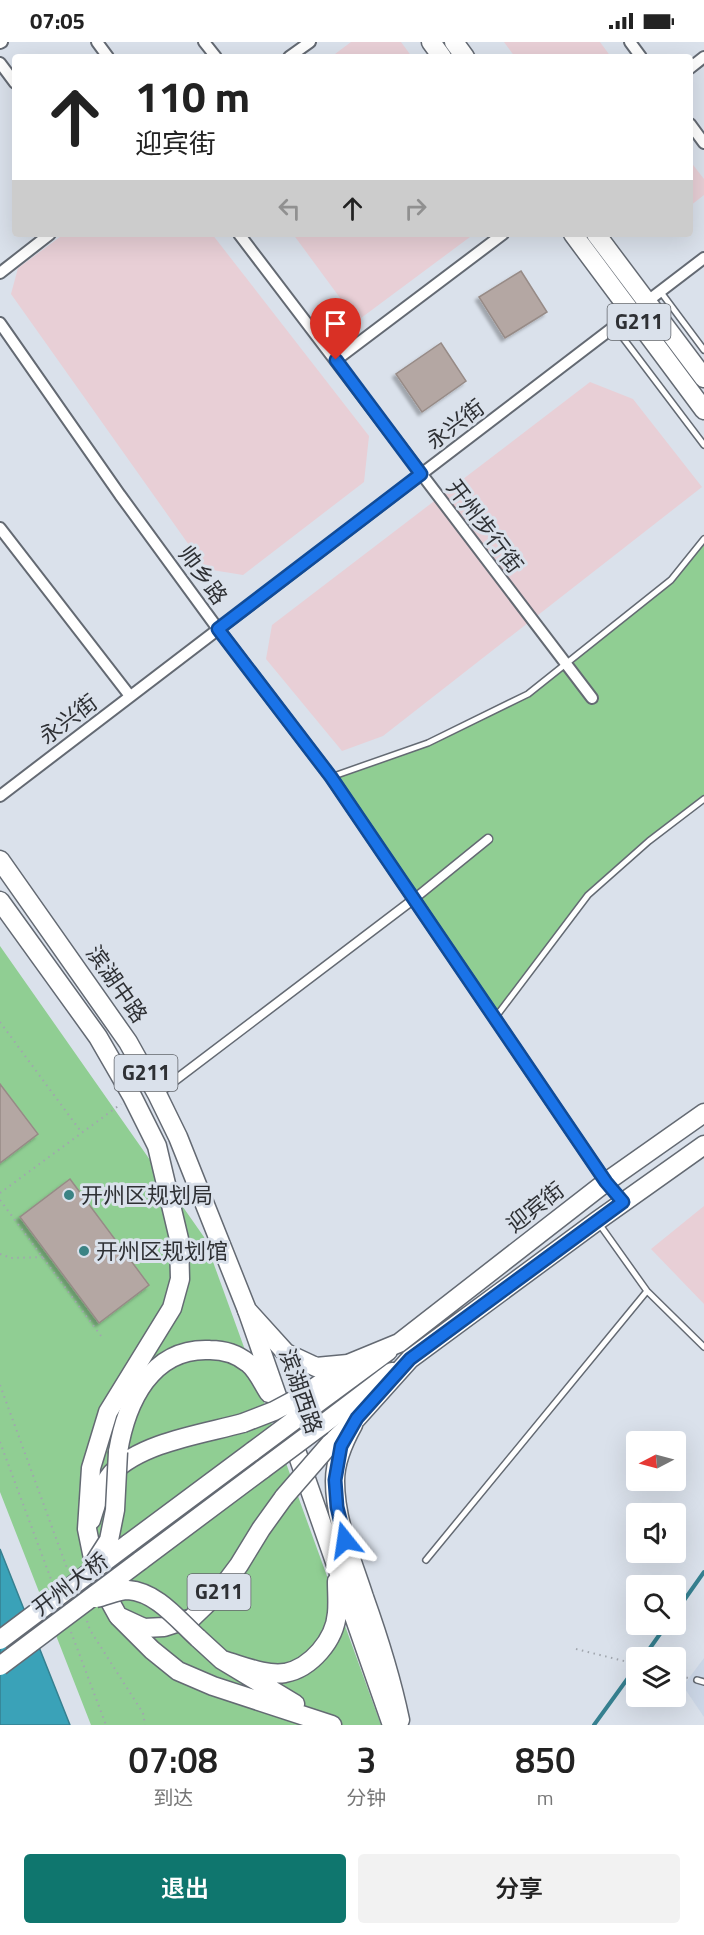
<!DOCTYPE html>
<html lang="zh">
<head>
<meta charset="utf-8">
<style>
  :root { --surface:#fff; --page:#f2f2f2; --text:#222; --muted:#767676; --accent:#0f766e }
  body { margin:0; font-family:"Titillium Web","Noto Sans SC",sans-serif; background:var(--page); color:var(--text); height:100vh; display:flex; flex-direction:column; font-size:22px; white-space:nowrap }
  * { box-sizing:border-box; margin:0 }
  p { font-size:20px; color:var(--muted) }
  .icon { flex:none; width:33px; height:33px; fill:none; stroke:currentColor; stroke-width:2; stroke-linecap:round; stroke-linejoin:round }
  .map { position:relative; height:1683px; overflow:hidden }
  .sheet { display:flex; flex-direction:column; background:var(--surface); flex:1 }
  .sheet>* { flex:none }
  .banner { position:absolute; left:12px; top:12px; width:681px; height:183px; border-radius:6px; box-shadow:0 6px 24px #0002; background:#fff; color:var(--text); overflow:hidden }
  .needle { width:39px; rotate:264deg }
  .buttons { position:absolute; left:626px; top:1389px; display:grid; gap:12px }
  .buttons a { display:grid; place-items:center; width:60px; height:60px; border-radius:6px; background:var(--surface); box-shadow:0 6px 24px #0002; font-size:30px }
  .pin { position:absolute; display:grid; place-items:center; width:51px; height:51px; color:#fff; margin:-62px -26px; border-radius:50% 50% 50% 0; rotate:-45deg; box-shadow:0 0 6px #0007 }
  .pin .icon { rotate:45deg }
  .me { position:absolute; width:66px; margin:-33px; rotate:345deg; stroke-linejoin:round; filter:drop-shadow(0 0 4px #0008) }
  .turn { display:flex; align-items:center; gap:21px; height:126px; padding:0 24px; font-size:27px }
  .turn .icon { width:78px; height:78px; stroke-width:2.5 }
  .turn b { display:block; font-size:42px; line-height:51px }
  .lanes { display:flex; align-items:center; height:57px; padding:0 24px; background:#0003; justify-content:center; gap:30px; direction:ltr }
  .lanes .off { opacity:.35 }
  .eta { display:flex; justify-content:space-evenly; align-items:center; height:102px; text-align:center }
  .eta b { font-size:36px; font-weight:600; line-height:42px }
  .primary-button { display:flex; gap:12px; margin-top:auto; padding:12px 24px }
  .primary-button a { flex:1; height:69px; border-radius:6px; background:var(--accent); color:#fff; font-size:24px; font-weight:600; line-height:69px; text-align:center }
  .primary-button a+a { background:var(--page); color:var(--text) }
  .status { display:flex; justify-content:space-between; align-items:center; height:42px; padding:0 30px; background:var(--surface); direction:ltr }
  .status svg { height:16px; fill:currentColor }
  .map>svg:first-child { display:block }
</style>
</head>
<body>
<div class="status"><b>07:05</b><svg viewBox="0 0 49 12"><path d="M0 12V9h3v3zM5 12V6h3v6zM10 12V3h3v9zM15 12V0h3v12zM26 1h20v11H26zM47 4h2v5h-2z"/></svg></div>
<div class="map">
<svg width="704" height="1683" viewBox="0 0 704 1683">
  <defs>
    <filter id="shadow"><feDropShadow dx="-3.5" dy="3.5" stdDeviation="1.5" flood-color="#0004"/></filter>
  </defs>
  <rect width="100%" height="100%" fill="#dae1eb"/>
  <path fill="#e8cfd6" d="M351,0H401L412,15H331Z
    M504,0H600L611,15H515Z
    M690,119L704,137V153L690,164Z
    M64,192H212L369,394L364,440L243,533L206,527L11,252L18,226Z
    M293,192H474L357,279Z
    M590,340L633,357L702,445L383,694L342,709L266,617L272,583Z
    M704,1164V1262L651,1207Z"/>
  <path fill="#ccd7e7" d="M704,1616V1675L683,1644Z"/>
  <path fill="#90ce93" d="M704,497V757L649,799L588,853L495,976L331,735L428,701L528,652L671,538Z
    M0,904L204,1195L381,1683H91L0,1450Z"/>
  <path fill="#3aa2b8" stroke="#368090" stroke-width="1.5" d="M0,1507L70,1683H0Z"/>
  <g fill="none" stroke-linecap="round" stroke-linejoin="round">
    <path stroke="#368090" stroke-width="4" d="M675,1571L704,1530
      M643,1616L667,1582
      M594,1683L636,1625"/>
  </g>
  <path fill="#b4a7a3" stroke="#978b87" stroke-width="1.5" filter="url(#shadow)" d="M521,229L547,270L505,296L479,255Z
    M441,301L466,339L422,370L396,332Z
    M0,1042L38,1092L0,1121Z
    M70,1137L149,1243L99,1281L20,1175Z"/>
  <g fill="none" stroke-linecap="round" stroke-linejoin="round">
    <defs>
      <path id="service" d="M660,249L704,308
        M614,284L704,403
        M331,735L428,701L528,652L671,538L704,497
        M495,976L588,853L649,799L704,757
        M600,1183L647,1249L704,1305
        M426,1518L647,1249
        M697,1638L704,1640"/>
      <path id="pedestrian" d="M157,1052L414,857L488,797"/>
      <path id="minor" d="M97,0L108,15
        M204,0L216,15
        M630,0L641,15
        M0,1L2,0
        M289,15L310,0
        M0,21L15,41
        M690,26L704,15
        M690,82L704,101
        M239,192L592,656
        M0,231L50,192
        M0,281L120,453L218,587L331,735L606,1140L623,1160
        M336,318L503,192
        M0,486L130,654
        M0,754L704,216"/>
      <path id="primary" d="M247,1268L392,1683
        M304,1353L348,1322
        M312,1365L388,1309
        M322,1383L392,1330
        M353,1383C343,1401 335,1419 335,1439C335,1479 352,1518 364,1555C379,1597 391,1635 400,1678
        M118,1410C126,1361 151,1305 210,1308C224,1308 237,1312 248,1321C257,1328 263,1342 269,1351
        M91,1478C96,1462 101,1444 112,1431C142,1400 203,1392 243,1381
        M128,1502L253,1409
        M140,1519L263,1427
        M119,1575L152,1608L178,1629L213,1644L332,1683
        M198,1596L222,1618L295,1662
        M222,1618C241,1623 265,1634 285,1631C311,1626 335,1598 337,1571C338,1561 337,1550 337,1539"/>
      <path id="trunk" d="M431,0L442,15
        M454,0L465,15
        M573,192L704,368
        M596,192L704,336
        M0,818L128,1000L157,1052L178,1095L247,1268L286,1311L316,1325L348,1322L399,1301L606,1140L704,1071
        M0,859L98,995L132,1054L157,1104L179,1197L180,1237L172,1266L108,1370L91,1426L87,1487L97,1536L118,1574L144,1586L164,1585L192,1576L218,1551L239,1523L261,1487L284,1455
        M330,1402L357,1376L410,1317L597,1179L704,1103"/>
    </defs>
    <use href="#service" stroke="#646a73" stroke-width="8"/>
    <use href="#pedestrian" stroke="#646a73" stroke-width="11"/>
    <use href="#minor" stroke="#646a73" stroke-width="14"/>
    <use href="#primary" stroke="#646a73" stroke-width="21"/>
    <use href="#trunk" stroke="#646a73" stroke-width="21"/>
    <path stroke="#a1a6ae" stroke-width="2" stroke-dasharray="1.5 4.5" stroke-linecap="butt" d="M0,980L82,1091
      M0,1151L121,1062
      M0,1158L101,1294
      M0,1212L11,1216L44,1215
      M0,1343L68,1529
      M0,1400L52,1540
      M87,1579L90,1588L143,1671L145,1683
      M71,1590L106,1683
      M576,1607L636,1622
      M675,1632L688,1636"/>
    <use href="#service" stroke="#fff" stroke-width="5"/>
    <use href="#pedestrian" stroke="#fff" stroke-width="8"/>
    <use href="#minor" stroke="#fff" stroke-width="10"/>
    <use href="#primary" stroke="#fff" stroke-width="18"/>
    <use href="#trunk" stroke="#fff" stroke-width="18"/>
    <defs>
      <path id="primary-bridge" d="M243,1381L274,1369L304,1353
        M253,1409L312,1365
        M263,1427L322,1383
        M93,1523L109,1498L115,1468L118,1410
        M96,1556C106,1554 118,1548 128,1548C157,1550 178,1578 198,1596
        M0,1598L128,1502
        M0,1624L140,1519"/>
      <path id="trunk-bridge" d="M284,1455L330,1402"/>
    </defs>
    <use href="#primary-bridge" stroke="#646a73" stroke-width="21" stroke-linecap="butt"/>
    <use href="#trunk-bridge" stroke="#646a73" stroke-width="21" stroke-linecap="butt"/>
    <use href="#primary-bridge" stroke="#fff" stroke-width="18"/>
    <use href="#trunk-bridge" stroke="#fff" stroke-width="18"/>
  </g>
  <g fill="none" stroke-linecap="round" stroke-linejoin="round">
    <defs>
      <path id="route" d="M336,318L421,432L218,587L331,735L606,1140L623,1160L410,1317L357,1376L341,1404L335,1438L337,1465L345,1498"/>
    </defs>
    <use href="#route" stroke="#114b97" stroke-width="15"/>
    <use href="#route" stroke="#1a73e8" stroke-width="10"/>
  </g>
  <g fill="#3a8384" stroke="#dae1eb" stroke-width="2">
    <circle cx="69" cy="1153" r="6"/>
    <circle cx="84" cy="1209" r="6"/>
  </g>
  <g text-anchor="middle" stroke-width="6" stroke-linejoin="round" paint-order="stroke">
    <g fill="#dae1eb" stroke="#62656b" stroke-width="1.5">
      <rect x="607.5" y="262" width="63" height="36" rx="4.5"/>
      <rect x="114.5" y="1013" width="63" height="36" rx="4.5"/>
      <rect x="187.5" y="1532" width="63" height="36" rx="4.5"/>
    </g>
    <g font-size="21" font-weight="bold" fill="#2e3034">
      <text x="639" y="287">G211</text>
      <text x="146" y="1038">G211</text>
      <text x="219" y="1557">G211</text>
    </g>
    <g font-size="22" fill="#2e3034" stroke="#dae1eb">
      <text transform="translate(455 382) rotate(-37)" y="8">永兴街</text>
      <text transform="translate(485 484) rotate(53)" y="8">开州步行街</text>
      <text transform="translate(203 533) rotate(54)" y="8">帅乡路</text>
      <text transform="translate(68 677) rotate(-37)" y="8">永兴街</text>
      <text transform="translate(117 942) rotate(55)" y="8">滨湖中路</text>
      <text transform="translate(535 1165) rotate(-38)" y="8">迎宾街</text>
      <text transform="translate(301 1349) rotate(71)" y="8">滨湖西路</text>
      <text transform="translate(70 1542) rotate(-37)" y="8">开州大桥</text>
    </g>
    <g font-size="22" fill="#2e3034" stroke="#dae1eb" text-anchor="start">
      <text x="81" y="1161">开州区规划局</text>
      <text x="96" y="1217">开州区规划馆</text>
    </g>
  </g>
</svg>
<div class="buttons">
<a><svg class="needle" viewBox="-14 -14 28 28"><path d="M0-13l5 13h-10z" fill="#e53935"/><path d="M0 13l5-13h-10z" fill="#767676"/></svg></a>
<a><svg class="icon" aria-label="sound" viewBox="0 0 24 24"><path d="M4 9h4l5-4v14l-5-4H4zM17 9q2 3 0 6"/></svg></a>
<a><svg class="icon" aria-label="search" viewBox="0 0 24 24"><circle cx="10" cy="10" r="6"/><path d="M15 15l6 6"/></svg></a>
<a><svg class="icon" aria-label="layers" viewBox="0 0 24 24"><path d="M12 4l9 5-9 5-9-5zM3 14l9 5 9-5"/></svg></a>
</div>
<div class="pin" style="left:336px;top:318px;background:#d93025"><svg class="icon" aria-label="arrive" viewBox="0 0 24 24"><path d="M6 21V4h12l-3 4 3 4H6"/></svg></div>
<svg class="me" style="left:345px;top:1498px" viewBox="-20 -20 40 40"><path d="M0-17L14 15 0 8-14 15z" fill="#1a73e8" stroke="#fff" stroke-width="4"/></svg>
<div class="banner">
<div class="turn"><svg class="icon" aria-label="ahead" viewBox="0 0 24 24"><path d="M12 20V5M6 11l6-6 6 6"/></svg><div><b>110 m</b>迎宾街</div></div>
<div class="lanes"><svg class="icon off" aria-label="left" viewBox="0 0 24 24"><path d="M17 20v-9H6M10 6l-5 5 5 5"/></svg><svg class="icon" aria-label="ahead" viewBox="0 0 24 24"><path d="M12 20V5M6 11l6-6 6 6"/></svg><svg class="icon off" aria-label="right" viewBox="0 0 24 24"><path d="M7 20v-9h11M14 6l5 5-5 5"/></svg></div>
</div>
</div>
<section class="sheet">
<div class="eta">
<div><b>07:08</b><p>到达</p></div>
<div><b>3</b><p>分钟</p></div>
<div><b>850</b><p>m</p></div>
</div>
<div class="primary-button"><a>退出</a><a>分享</a></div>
</section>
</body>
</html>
